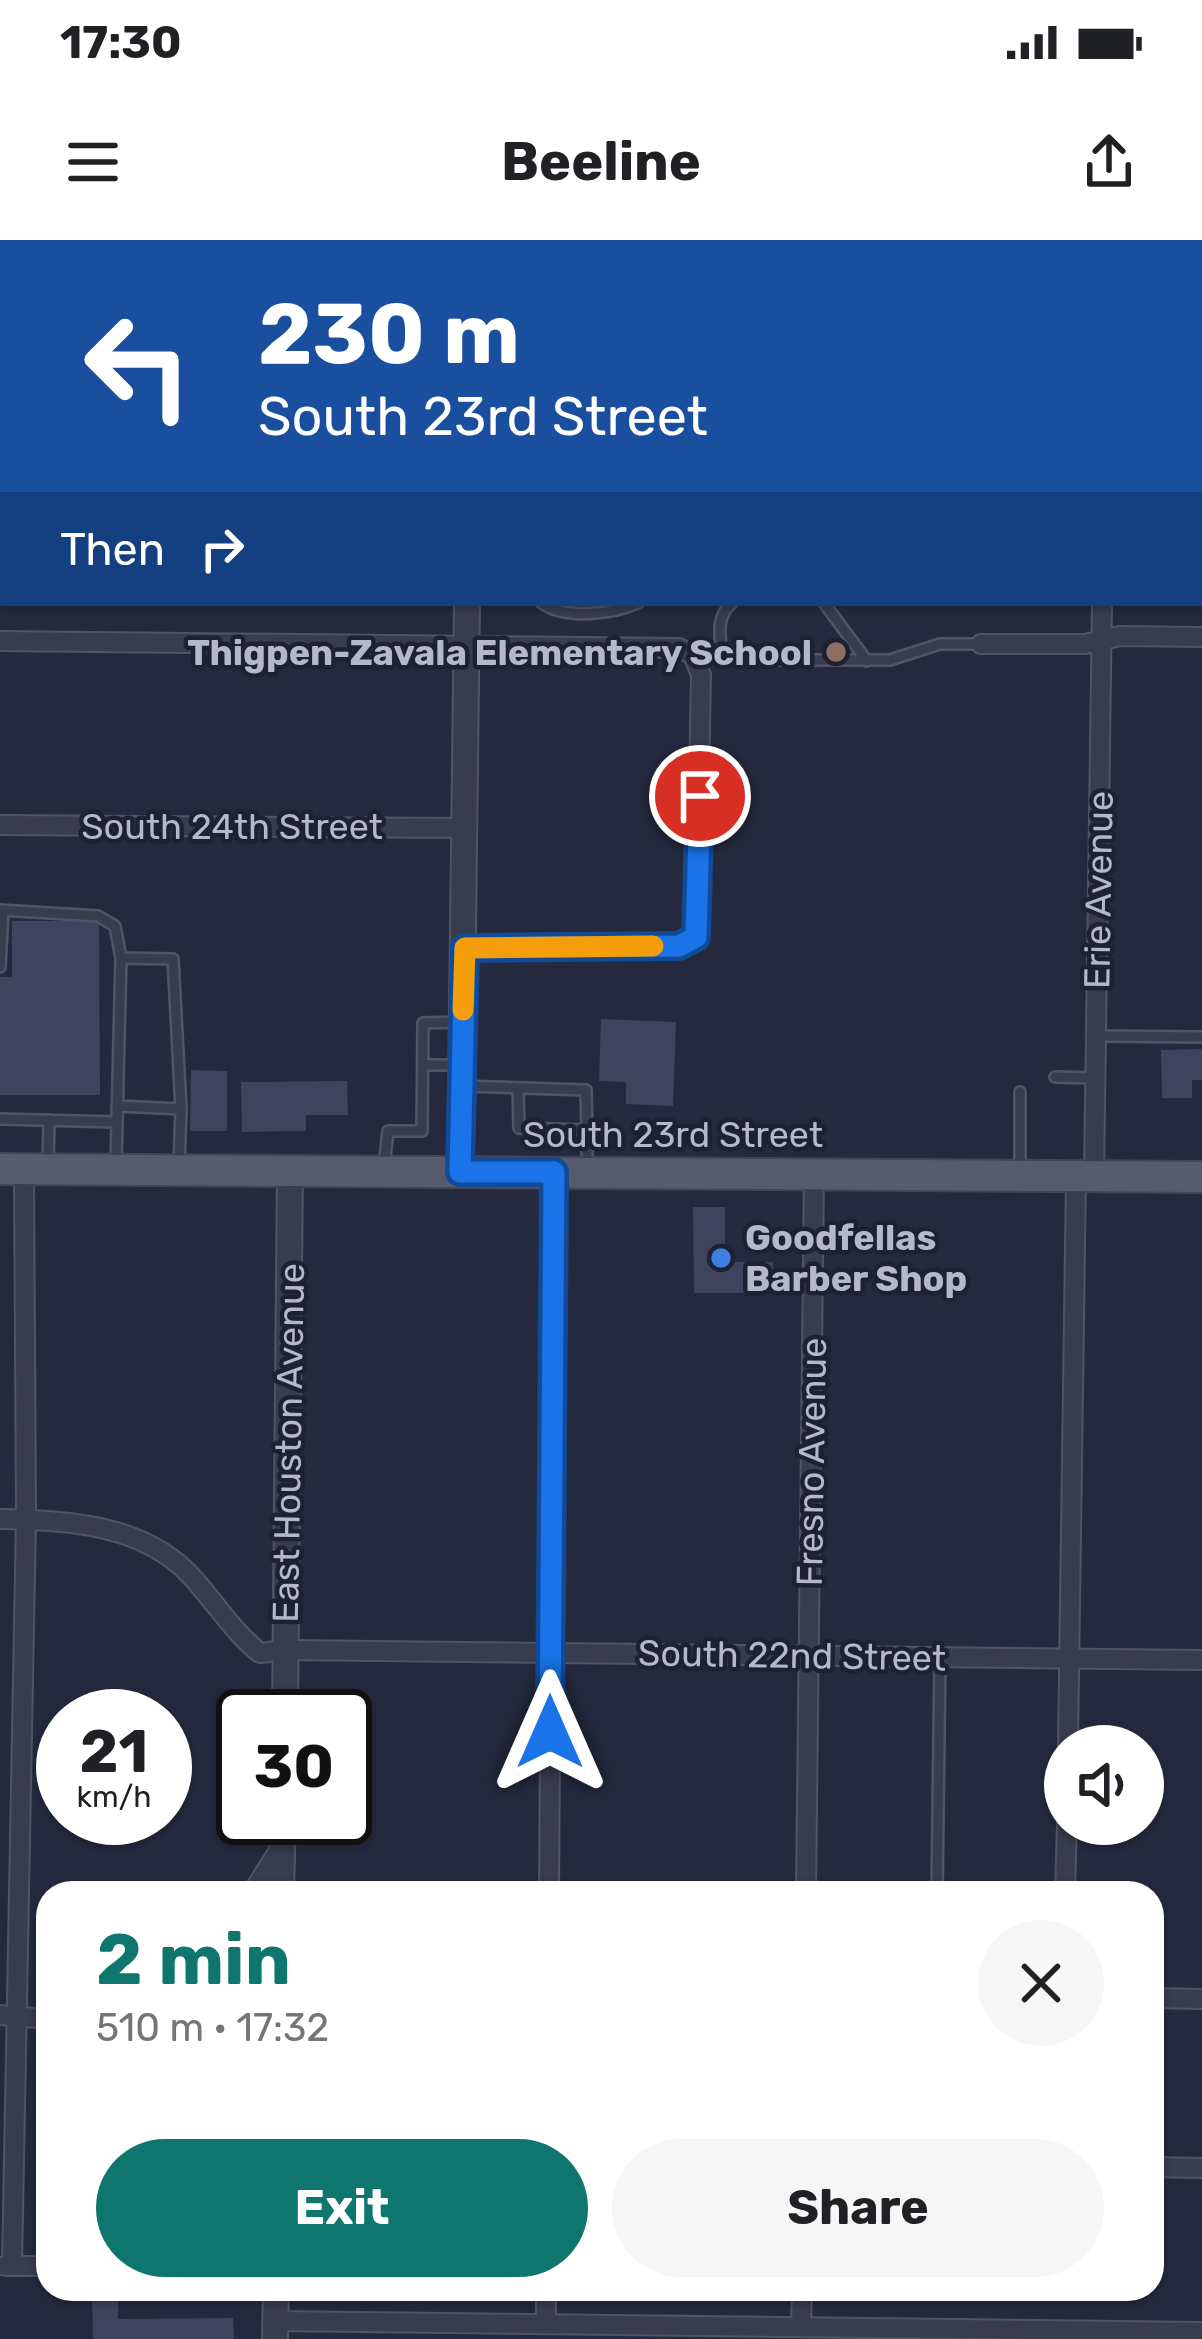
<!DOCTYPE html>
<html lang="en">
<head>
<meta charset="utf-8">
<style>
  :root { --surface:#fff; --page:#f6f6f6; --text:#202124; --muted:#757577; --accent:#0f766e }
  body { margin:0; font-family:Rubik,sans-serif; background:var(--page); color:var(--text); height:100vh; display:flex; flex-direction:column; font-size:45px; white-space:nowrap }
  * { box-sizing:border-box; margin:0 }
  p { font-size:39px; color:var(--muted) }
  .icon { flex:none; width:66px; height:66px; fill:none; stroke:currentColor; stroke-width:2; stroke-linecap:round; stroke-linejoin:round }
  .map { position:relative; flex:1; overflow:hidden }
  .side { position:absolute; left:36px; top:1641px; width:1128px; height:420px; display:flex; flex-direction:column; background:var(--surface); border-radius:36px; box-shadow:0 3px 9px #0004 }
  .side>* { flex:none }
  .top-card { position:absolute; left:0px; top:0px; width:1203px; height:366px; box-shadow:0 3px 9px #0004; background:#1a4fa0; color:#fff; overflow:hidden }
  .controls { position:absolute; left:1044px; top:1485px; display:grid; gap:24px }
  .controls a { display:grid; place-items:center; width:120px; height:120px; border-radius:50%; background:var(--surface); box-shadow:0 3px 9px #0004; font-size:60px }
  .speed { position:absolute; left:36px; top:1449px; display:flex; gap:24px; font-size:60px; font-weight:700; text-align:center }
  .speed>* { display:grid; place-content:center; width:156px; height:156px; border-radius:50%; background:var(--surface); box-shadow:0 3px 9px #0004; line-height:1 }
  .speed small { font-size:30px; font-weight:400 }
  .speed .limit { border:6px solid #111; border-radius:18px; background:#fff; color:#111 }
  .pin { position:absolute; display:grid; place-items:center; width:102px; height:102px; color:#fff; margin:-51px; border:6px solid #fff; border-radius:50%; box-shadow:0 3px 12px #0007 }
  .me { position:absolute; width:132px; margin:-66px; rotate:0deg; stroke-linejoin:round; filter:drop-shadow(0 0 9px #0008) }
  .turn { display:flex; align-items:center; gap:42px; height:252px; padding:0 60px; font-size:54px }
  .turn .icon { width:156px; height:156px; stroke-width:2.5 }
  .turn b { display:block; font-size:84px; line-height:102px }
  .then { display:flex; align-items:center; height:114px; padding:0 60px; background:#0003; gap:24px; font-size:45px }
  .round { display:grid; place-items:center; flex:none; width:126px; height:126px; border-radius:63px; background:var(--page) }
  .headline { display:flex; align-items:center; justify-content:space-between; height:204px; padding:0 60px }
  h1 { font-size:72px; font-weight:700; line-height:90px; color:var(--accent) }
  .primary-button { display:flex; gap:24px; margin-top:auto; padding:24px 60px }
  .primary-button a { flex:1; height:138px; border-radius:72px; background:var(--accent); color:#fff; font-size:48px; font-weight:700; line-height:138px; text-align:center }
  .primary-button a+a { background:var(--page); color:var(--text) }
  .status { display:flex; justify-content:space-between; align-items:center; height:84px; padding:0 60px; background:var(--surface); direction:ltr }
  .status svg { height:33px; fill:currentColor }
  header { display:flex; justify-content:space-between; align-items:center; height:156px; padding:0 60px; background:var(--surface); font-size:54px; font-weight:700 }
  .map>svg:first-child { display:block }
</style>
</head>
<body>
<div class="status"><b>17:30</b><svg viewBox="0 0 49 12"><path d="M0 12V9h3v3zM5 12V6h3v6zM10 12V3h3v9zM15 12V0h3v12zM26 1h20v11H26zM47 4h2v5h-2z"/></svg></div>
<header><svg class="icon" aria-label="menu" viewBox="0 0 24 24"><path d="M4 6h16M4 12h16M4 18h16"/></svg>Beeline<svg class="icon" aria-label="share" viewBox="0 0 24 24"><path d="M12 15V3M7 8l5-5 5 5M5 13v7h14v-7"/></svg></header>
<div class="map">
<svg width="1202" height="2099" viewBox="0 0 1202 2099">
  <rect width="100%" height="100%" fill="#25293e"/>
  <path fill="#3f445c" d="M12,681H99L100,855H0V737H12Z
    M601,779L676,782L673,866L626,864V842L599,841Z
    M1202,809V840H1192V858H1162L1161,810Z
    M191,830L227,831V891H190Z
    M347,841L348,875H306V891L242,892L241,842Z
    M693,967H725V1022H773L774,1053H694Z
    M92,2053H118V2079L233,2078L234,2099H93Z"/>
  <g fill="none" stroke-linecap="round" stroke-linejoin="round">
    <defs>
      <path id="service" d="M516,3V0
        M542,363C564,380 614,374 638,363
        M732,363C718,375 719,390 721,407L737,420H890L940,404H981
        M824,363L867,421
        M0,670L98,676L115,686L121,718
        M0,727L3,670
        M1096,796L1202,797
        M423,825H459
        M1055,837L1096,838
        M462,846L586,850L587,890L519,888L518,848
        M1020,852V930
        M117,866L181,869L179,925
        M0,879L117,882L121,718L173,719L181,869
        M587,890V927
        M48,923L49,880
        M116,924L117,882
        M384,926L388,891H422L423,783L458,782
        M937,1653L940,1417"/>
      <path id="minor" d="M1104,3V0
        M0,23H3
        M0,212H3
        M0,401L679,408L693,415L701,435L696,696L678,706L465,708
        M981,404H1085L1120,396L1202,397
        M0,585L464,588
        M1094,936L1102,363
        M0,1279C66,1280 144,1284 192,1337C214,1361 234,1393 260,1413L286,1410L1202,1420
        M1068,1506L1076,936
        M252,1653L280,1609
        M549,1653L554,932
        M806,1653L814,934
        M1065,1653L1067,1584
        M1152,1758L1202,1759
        M0,1775L48,1779
        M1152,1927L1202,1928
        M5,2026H48
        M12,2026L26,1279L24,929
        M275,2081L1202,2092
        M546,2084V2049
        M801,2087L802,2049"/>
      <path id="tertiary" d="M471,3V0
        M460,932L467,363
        M285,1476L290,931
        M281,1653L283,1578
        M275,2099L276,2049"/>
      <path id="primary" d="M0,929L1202,937"/>
    </defs>
    <use href="#service" stroke="#515466" stroke-width="14"/>
    <use href="#minor" stroke="#515466" stroke-width="22"/>
    <use href="#tertiary" stroke="#515466" stroke-width="28"/>
    <use href="#primary" stroke="#424558" stroke-width="34"/>
    <use href="#service" stroke="#393c4e" stroke-width="9"/>
    <use href="#minor" stroke="#393c4e" stroke-width="18"/>
    <use href="#tertiary" stroke="#393c4e" stroke-width="24"/>
    <use href="#primary" stroke="#575b6e" stroke-width="30"/>
  </g>
  <g fill="none" stroke-linecap="round" stroke-linejoin="round">
    <defs>
      <path id="route" d="M550,1492L554,932H460L465,708L679,706L696,697L700,556"/>
    </defs>
    <use href="#route" stroke="#114b97" stroke-width="30"/>
    <use href="#route" stroke="#1a73e8" stroke-width="21"/>
    <path stroke="#f59e0b" stroke-width="21" d="M463,770L465,708L653,706"/>
  </g>
  <circle fill="#8d6e63" stroke="#1e2134" stroke-width="4.5" cx="836" cy="412" r="12"/>
  <circle fill="#3f7fe0" stroke="#1e2134" stroke-width="4.5" cx="721" cy="1018" r="12"/>
  <g text-anchor="middle" stroke-width="9" stroke-linejoin="round" paint-order="stroke">
    <g font-size="36" font-weight="bold" fill="#b5b8c9" stroke="#1e2134" text-anchor="end">
      <text x="812" y="425">Thigpen-Zavala Elementary School</text>
      <text x="745" y="1010" text-anchor="start">Goodfellas<tspan x="745" dy="41">Barber Shop</tspan></text>
    </g>
    <g font-size="36" fill="#b5b8c9" stroke="#1e2134">
      <text x="232" y="599">South 24th Street</text>
      <text transform="translate(1098 650) rotate(-89)" y="13">Erie Avenue</text>
      <text x="673" y="907">South 23rd Street</text>
      <text transform="translate(288 1203) rotate(-89)" y="13">East Houston Avenue</text>
      <text transform="translate(811 1222) rotate(-89)" y="13">Fresno Avenue</text>
      <text transform="translate(792 1415) rotate(1)" y="13">South 22nd Street</text>
    </g>
  </g>
</svg>
<div class="controls">
<a><svg class="icon" aria-label="sound" viewBox="0 0 24 24"><path d="M4 9h4l5-4v14l-5-4H4zM17 9q2 3 0 6"/></svg></a>
</div>
<div class="speed"><div>21<small>km/h</small></div><div class="limit">30</div></div>
<div class="pin" style="left:700px;top:556px;background:#d93025"><svg class="icon" aria-label="arrive" viewBox="0 0 24 24"><path d="M6 21V4h12l-3 4 3 4H6"/></svg></div>
<svg class="me" style="left:550px;top:1492px" viewBox="-20 -20 40 40"><path d="M0-17L14 15 0 8-14 15z" fill="#1a73e8" stroke="#fff" stroke-width="4"/></svg>
<div class="top-card">
<div class="turn"><svg class="icon" aria-label="left" viewBox="0 0 24 24"><path d="M17 20v-9H6M10 6l-5 5 5 5"/></svg><div><b>230 m</b>South 23rd Street</div></div>
<div class="then">Then<svg class="icon" aria-label="right" viewBox="0 0 24 24"><path d="M7 20v-9h11M14 6l5 5-5 5"/></svg></div>
</div>
<section class="side">
<div class="headline"><div><h1>2 min</h1><p>510 m · 17:32</p></div><a class="round"><svg class="icon" aria-label="close" viewBox="0 0 24 24"><path d="M6 6l12 12M18 6L6 18"/></svg></a></div>
<div class="primary-button"><a>Exit</a><a>Share</a></div>
</section>
</div>
</body>
</html>
